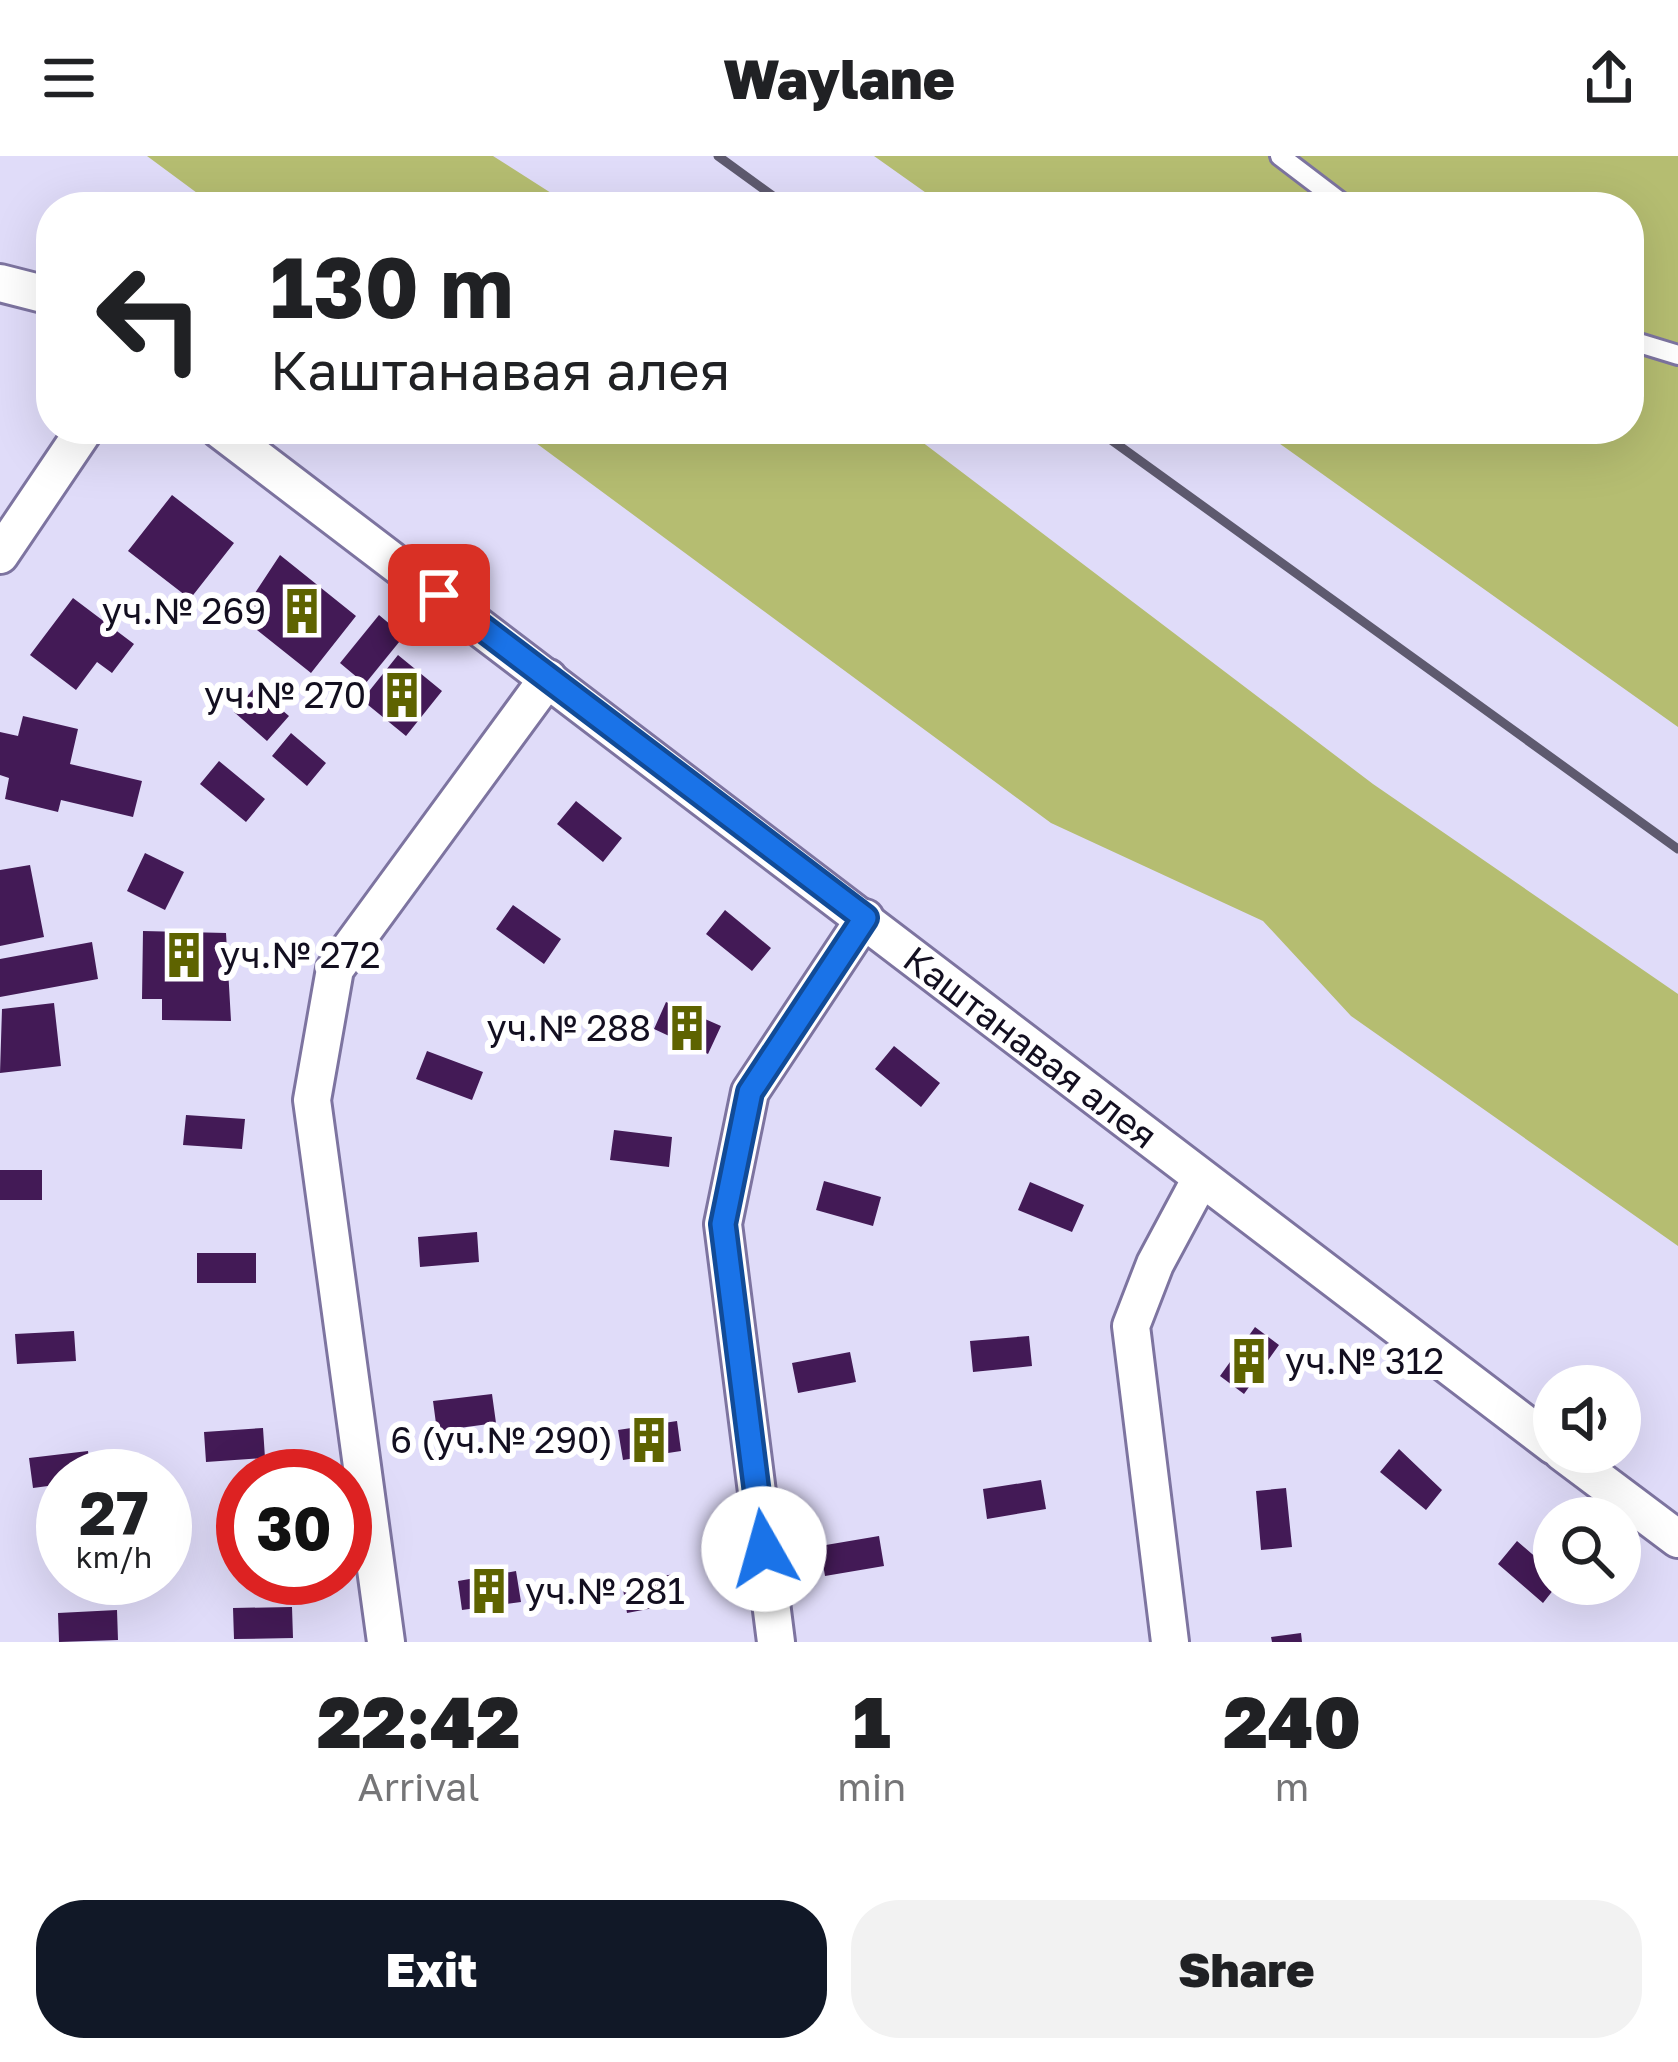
<!DOCTYPE html>
<html lang="en">
<head>
<meta charset="utf-8">
<style>
  :root { --surface:#fff; --page:#f2f2f2; --text:#202124; --muted:#757577; --accent:#111827 }
  body { margin:0; font-family:"Golos Text",sans-serif; background:var(--page); color:var(--text); height:100vh; display:flex; flex-direction:column; font-size:45px; white-space:nowrap }
  * { box-sizing:border-box; margin:0 }
  p { font-size:39px; color:var(--muted) }
  .icon { flex:none; width:66px; height:66px; fill:none; stroke:currentColor; stroke-width:2; stroke-linecap:round; stroke-linejoin:round }
  .map { position:relative; height:1486px; overflow:hidden }
  .side { display:flex; flex-direction:column; background:var(--surface); flex:1 }
  .side>* { flex:none }
  .hud { position:absolute; left:36px; top:36px; width:1608px; height:252px; border-radius:48px; box-shadow:0 12px 48px #0002; background:#fff; color:var(--text); overflow:hidden }
  .controls { position:absolute; left:1533px; top:1209px; display:grid; gap:24px }
  .controls a { display:grid; place-items:center; width:108px; height:108px; border-radius:50%; background:var(--surface); box-shadow:0 12px 48px #0002; font-size:60px }
  .speed { position:absolute; left:36px; top:1293px; display:flex; gap:24px; font-size:60px; font-weight:700; text-align:center }
  .speed>* { display:grid; place-content:center; width:156px; height:156px; border-radius:50%; background:var(--surface); box-shadow:0 12px 48px #0002; line-height:1 }
  .speed small { font-size:30px; font-weight:400 }
  .speed .limit { border:18px solid #d22; background:#fff; color:#111 }
  .pin { position:absolute; display:grid; place-items:center; width:102px; height:102px; color:#fff; margin:-51px; border-radius:24px; box-shadow:0 6px 18px #0006 }
  .me { position:absolute; width:132px; margin:-66px; rotate:353deg; stroke-linejoin:round; filter:drop-shadow(0 0 9px #0008) }
  .turn { display:flex; align-items:center; gap:42px; height:252px; padding:0 36px; font-size:54px }
  .turn .icon { width:156px; height:156px; stroke-width:2.5 }
  .turn b { display:block; font-size:84px; line-height:102px }
  .eta { display:flex; justify-content:space-evenly; align-items:center; height:204px; text-align:center }
  .eta b { font-size:72px; font-weight:800; line-height:84px }
  .action { display:flex; gap:24px; margin-top:auto; padding:24px 36px }
  .action a { flex:1; height:138px; border-radius:48px; background:var(--accent); color:#fff; font-size:48px; font-weight:800; line-height:138px; text-align:center }
  .action a+a { background:var(--page); color:var(--text) }
  header { display:flex; justify-content:space-between; align-items:center; height:156px; padding:0 36px; background:var(--surface); font-size:54px; font-weight:800 }
  .map>svg:first-child { display:block }
</style>
</head>
<body>
<header><svg class="icon" aria-label="menu" viewBox="0 0 24 24"><path d="M4 6h16M4 12h16M4 18h16"/></svg>Waylane<svg class="icon" aria-label="share" viewBox="0 0 24 24"><path d="M12 15V3M7 8l5-5 5 5M5 13v7h14v-7"/></svg></header>
<div class="map">
<svg width="1678" height="1486" viewBox="0 0 1678 1486">
  <rect width="100%" height="100%" fill="#e0dcf9"/>
  <path fill="#b5bd71" d="M147,0H493L573,51H216Z
    M874,0H1678V571L1259,273H1629V51H946Z
    M517,273H905L1373,628L1678,838V1090L1351,860L1263,765L1051,667Z"/>
  <path fill="#431a56" d="M172,339L234,387L190,443L128,395Z
    M280,399L356,460L311,517L257,474L265,463L247,449Z
    M73,442L134,488L112,517L97,506L76,534L30,499Z
    M379,459L404,480L365,528L340,507Z
    M398,499L442,535L406,580L362,544Z
    M255,531L289,560L267,585L234,556Z
    M23,560L78,573L70,608L142,625L133,661L61,644L58,656L5,643L9,622L0,619V576L18,580Z
    M291,577L326,607L307,630L272,600Z
    M219,605L265,643L246,666L200,628Z
    M576,645L622,682L603,706L557,668Z
    M145,697L184,716L165,754L127,735Z
    M30,709L44,781L0,790V714Z
    M513,749L561,783L544,808L496,773Z
    M725,754L771,792L752,815L706,778Z
    M143,775L226,777L231,865L162,864V843H142Z
    M92,786L98,823L0,841V803Z
    M666,846L721,870L708,898L654,873Z
    M54,847L61,910L0,917L2,853Z
    M894,890L940,927L921,951L875,913Z
    M427,895L483,916L472,944L416,923Z
    M186,959L245,963L242,993L183,989Z
    M614,974L672,981L669,1011L610,1004Z
    M0,1014H42V1044H0Z
    M824,1025L881,1041L873,1070L816,1054Z
    M1030,1026L1084,1049L1072,1076L1018,1054Z
    M477,1076L479,1106L420,1111L418,1081Z
    M197,1097H256V1127H197Z
    M1255,1171L1279,1189L1244,1238L1220,1220Z
    M74,1175L76,1205L17,1208L15,1178Z
    M1029,1180L1032,1210L973,1216L970,1185Z
    M850,1196L856,1226L798,1237L792,1207Z
    M492,1238L496,1267L437,1275L433,1245Z
    M677,1265L681,1295L623,1304L618,1274Z
    M263,1272L265,1302L206,1306L204,1276Z
    M1399,1293L1442,1334L1426,1354L1380,1316Z
    M88,1295L91,1320H63V1328L33,1332L29,1302Z
    M1041,1324L1046,1353L987,1363L983,1333Z
    M1286,1332L1292,1391L1261,1394L1256,1335Z
    M879,1380L884,1410L825,1420L820,1390Z
    M1517,1385L1554,1417L1558,1428L1543,1447L1498,1408Z
    M516,1415L521,1446L462,1454L458,1425Z
    M680,1417L685,1446L627,1457L622,1427Z
    M292,1451L293,1482L234,1483L233,1452Z
    M117,1454L118,1484L59,1486L58,1457Z
    M1301,1477L1302,1486H1272L1271,1481Z"/>
  <g fill="none" stroke-linecap="round" stroke-linejoin="round">
    <defs>
      <path id="lane" d="M1280,0L1347,51
        M1629,184L1678,199"/>
      <g id="street">
        <path d="M0,127L51,140"/>
        <path id="s1" d="M219,273L1554,1290"/>
        <path d="M0,399L85,273"/>
        <path d="M1562,1296L1678,1383"/>
        <path d="M386,1486L312,944L335,813L548,522"/>
        <path d="M776,1486L723,1068L750,936L865,762"/>
        <path d="M1170,1486L1131,1170L1155,1108L1200,1024"/>
      </g>
    </defs>
    <use href="#lane" stroke="#7d74a0" stroke-width="24"/>
    <use href="#street" stroke="#7d74a0" stroke-width="42"/>
    <use href="#lane" stroke="#fff" stroke-width="18"/>
    <use href="#street" stroke="#fff" stroke-width="36"/>
    <path stroke="#5e5a6f" stroke-width="9" d="M718,0L788,51
      M1096,273L1678,693"/>
  </g>
  <g fill="none" stroke-linecap="round" stroke-linejoin="round">
    <defs>
      <path id="route" d="M439,439L865,762L750,936L723,1068L764,1393"/>
    </defs>
    <use href="#route" stroke="#114b97" stroke-width="30"/>
    <use href="#route" stroke="#1a73e8" stroke-width="21"/>
  </g>
  <defs>
    <symbol id="building-bare" viewBox="-9 -9 18 18"><path d="M-4-6H4V6H1V3H-1V6H-4ZM-2.5-4.3h1.7v1.8h-1.7ZM.8-4.3h1.7v1.8H.8ZM-2.5-1h1.7V.8h-1.7ZM.8-1h1.7V.8H.8Z" fill="#5e6300" stroke="#fff" stroke-width="2.5" paint-order="stroke"/></symbol>
  </defs>
  <g fill-rule="evenodd">
    <use href="#building-bare" x="269" y="422" width="66" height="66"/>
    <use href="#building-bare" x="369" y="506" width="66" height="66"/>
    <use href="#building-bare" x="151" y="766" width="66" height="66"/>
    <use href="#building-bare" x="654" y="839" width="66" height="66"/>
    <use href="#building-bare" x="1216" y="1172" width="66" height="66"/>
    <use href="#building-bare" x="616" y="1251" width="66" height="66"/>
    <use href="#building-bare" x="456" y="1402" width="66" height="66"/>
  </g>
  <g text-anchor="middle" stroke-width="12" stroke-linejoin="round" paint-order="stroke">
    <g font-size="36" fill="#130f20" stroke="#fff" text-anchor="end">
      <text x="266" y="468">уч.№ 269</text>
      <text x="366" y="552">уч.№ 270</text>
      <text x="220" y="812" text-anchor="start">уч.№ 272</text>
      <text x="651" y="885">уч.№ 288</text>
      <text x="1285" y="1218" text-anchor="start">уч.№ 312</text>
      <text x="613" y="1297">6 (уч.№ 290)</text>
      <text x="525" y="1448" text-anchor="start">уч.№ 281</text>
    </g>
    <g font-size="36" fill="#130f20" stroke="#fff">
      <text dy="13" stroke="none"><textPath href="#s1" startOffset="1020">Каштанавая алея</textPath></text>
    </g>
  </g>
</svg>
<div class="controls">
<a><svg class="icon" aria-label="sound" viewBox="0 0 24 24"><path d="M4 9h4l5-4v14l-5-4H4zM17 9q2 3 0 6"/></svg></a>
<a><svg class="icon" aria-label="search" viewBox="0 0 24 24"><circle cx="10" cy="10" r="6"/><path d="M15 15l6 6"/></svg></a>
</div>
<div class="speed"><div>27<small>km/h</small></div><div class="limit">30</div></div>
<div class="pin" style="left:439px;top:439px;background:#d93025"><svg class="icon" aria-label="arrive" viewBox="0 0 24 24"><path d="M6 21V4h12l-3 4 3 4H6"/></svg></div>
<svg class="me" style="left:764px;top:1393px" viewBox="-20 -20 40 40"><circle r="19" fill="#fff"/><path d="M0-13L10 11 0 6-10 11z" fill="#1a73e8"/></svg>
<div class="hud">
<div class="turn"><svg class="icon" aria-label="left" viewBox="0 0 24 24"><path d="M17 20v-9H6M10 6l-5 5 5 5"/></svg><div><b>130 m</b>Каштанавая алея</div></div>
</div>
</div>
<section class="side">
<div class="eta">
<div><b>22:42</b><p>Arrival</p></div>
<div><b>1</b><p>min</p></div>
<div><b>240</b><p>m</p></div>
</div>
<div class="action"><a>Exit</a><a>Share</a></div>
</section>
</body>
</html>
